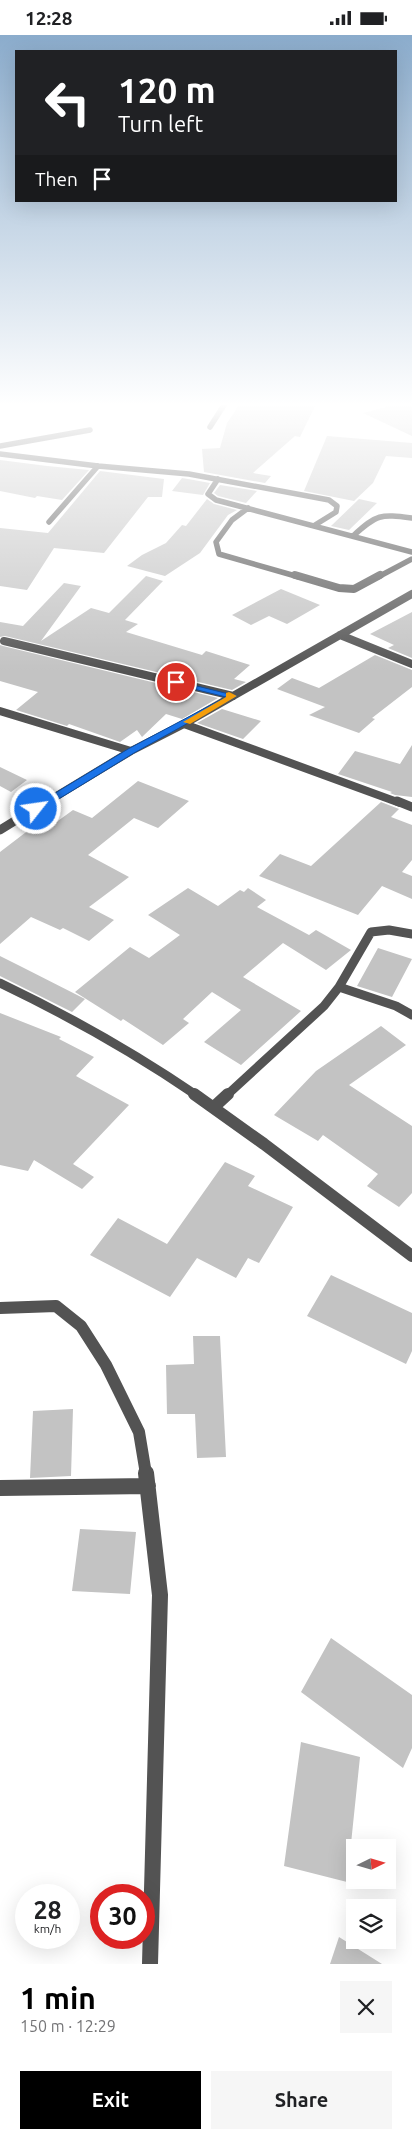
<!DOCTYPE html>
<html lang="en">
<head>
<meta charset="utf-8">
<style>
  :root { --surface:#fff; --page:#f6f6f6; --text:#202124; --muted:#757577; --accent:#000 }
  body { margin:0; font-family:Ubuntu,sans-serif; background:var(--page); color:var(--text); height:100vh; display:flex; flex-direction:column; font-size:19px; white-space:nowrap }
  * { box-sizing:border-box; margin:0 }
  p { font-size:16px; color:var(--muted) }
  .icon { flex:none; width:28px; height:28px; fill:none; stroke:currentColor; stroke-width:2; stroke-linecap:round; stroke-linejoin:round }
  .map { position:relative; height:1929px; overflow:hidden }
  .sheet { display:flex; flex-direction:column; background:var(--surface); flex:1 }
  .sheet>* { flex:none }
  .guide { position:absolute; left:15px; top:15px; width:382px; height:152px; border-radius:0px; box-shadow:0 5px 20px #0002; background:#202124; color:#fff; overflow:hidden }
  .needle { width:32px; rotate:85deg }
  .buttons { position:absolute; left:346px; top:1804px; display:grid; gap:10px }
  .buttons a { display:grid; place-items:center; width:50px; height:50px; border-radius:0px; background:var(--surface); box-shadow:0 5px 20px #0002; font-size:25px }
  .speed { position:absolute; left:15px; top:1849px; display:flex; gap:10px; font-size:25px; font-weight:700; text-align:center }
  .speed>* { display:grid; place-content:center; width:65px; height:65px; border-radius:50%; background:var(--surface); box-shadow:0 5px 20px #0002; line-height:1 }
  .speed small { font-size:12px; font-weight:400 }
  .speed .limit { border:8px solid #d22; background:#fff; color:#111 }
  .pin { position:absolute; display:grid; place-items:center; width:42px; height:42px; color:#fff; margin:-21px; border:2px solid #fff; border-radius:50%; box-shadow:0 1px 5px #0007 }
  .me { position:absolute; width:55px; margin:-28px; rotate:60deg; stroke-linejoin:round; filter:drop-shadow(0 0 4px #0008) }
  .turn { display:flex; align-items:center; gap:18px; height:105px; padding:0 20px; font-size:22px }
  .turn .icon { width:65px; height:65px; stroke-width:2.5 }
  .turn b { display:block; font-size:35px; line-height:42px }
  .then { display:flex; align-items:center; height:48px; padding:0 20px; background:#0003; gap:10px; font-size:19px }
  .round { display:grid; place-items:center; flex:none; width:52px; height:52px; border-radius:0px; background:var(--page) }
  .head { display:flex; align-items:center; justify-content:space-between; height:85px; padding:0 20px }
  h1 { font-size:30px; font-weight:700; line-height:38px; color:var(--accent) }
  .primary-button { display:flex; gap:10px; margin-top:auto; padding:10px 20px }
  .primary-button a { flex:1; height:58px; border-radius:0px; background:var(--accent); color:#fff; font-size:20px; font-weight:700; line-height:58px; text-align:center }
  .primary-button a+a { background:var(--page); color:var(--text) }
  .status { display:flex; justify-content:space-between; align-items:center; height:35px; padding:0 25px; background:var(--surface); direction:ltr }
  .status svg { height:14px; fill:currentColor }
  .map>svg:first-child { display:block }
</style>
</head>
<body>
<div class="status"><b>12:28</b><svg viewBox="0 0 49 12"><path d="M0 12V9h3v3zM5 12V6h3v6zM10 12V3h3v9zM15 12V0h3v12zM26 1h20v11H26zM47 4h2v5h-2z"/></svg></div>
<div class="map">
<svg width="412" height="1929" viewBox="0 0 412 1929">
  <rect width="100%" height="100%" fill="#fff"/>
  <path fill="#c3c3c3" d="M241,367L316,369L300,402L295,401L253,438L271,441L265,448L204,437L202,414L220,413L227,388Z
    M405,367H412V401L363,378Z
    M327,401L412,408V423L386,421L373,448L354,466L304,456Z
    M0,425L47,431L89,435L62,465L37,461L35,463L0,456Z
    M100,436L164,444L162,462H148L104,518L54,513L27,555L0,551V493L48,498Z
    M182,443L188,444L210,448L203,460L172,456Z
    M220,450L257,456L246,468L218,461L214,458Z
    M207,464L214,469L237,475L228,480L200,518L165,541L127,531L142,520L166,508L182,490L186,491Z
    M359,464L377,468L349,495L331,491Z
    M146,541L163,546L125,585L138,589L126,597L202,620L206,616L250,630L234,644L246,647L232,655L5,601L0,602V587L23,591L64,548L81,551L41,606L91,573L109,578Z
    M281,554L320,570L287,589L269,581L251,590L232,580Z
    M412,577V623L388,613L394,610L370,599Z
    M0,610L3,611L218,663L182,684L166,679L142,702L137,695L120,707L69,689L67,691L16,675L38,657L0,646Z
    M375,620L412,635V652L372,683L375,684L359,698L309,680L325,672L277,654L292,643L319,653Z
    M222,674L261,686L243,704L197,688Z
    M412,710V762L395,760L390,758L392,757L338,739L355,716L400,729Z
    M0,732L27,745L11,757L0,751Z
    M138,746L189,766L158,793L134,783L88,820L129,842L89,872L114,885L89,906L63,893L60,895L31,882L0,909V817L34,791L44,796L73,775L92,783Z
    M381,767L399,774L391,782L412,790V825L402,837L412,841V864L382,851L358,880L259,841L280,819L311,831Z
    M188,853L218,871L240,855L244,857L248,853L266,865L257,872L309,900L316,895L351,915L326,935L283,908L243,942L301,976L241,1030L204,1007L241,975L212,957L183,984L189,988L163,1010L123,984L121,986L75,957L130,912L149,923L180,900L148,880Z
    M378,913L412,924L392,962L357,951Z
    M0,921L20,931L85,964L72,977L0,941Z
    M0,978L61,1002L59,1004L94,1022L76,1041L129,1070L73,1129L94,1142L82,1154L34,1125L28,1136L0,1130Z
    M381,991L406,1010L349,1050L412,1091V1158L399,1172L367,1151L378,1139L323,1100L318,1106L274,1080L316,1036Z
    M225,1127L255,1141L248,1151L293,1172L259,1228L248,1223L236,1243L197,1223L170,1262L90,1220L118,1183L167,1209Z
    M331,1240L412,1278V1316L406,1329L307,1281Z
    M193,1301H220L226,1422L197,1423L195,1379H167L166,1330L194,1329Z
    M73,1374L71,1441L30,1443L33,1376Z
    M80,1494L136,1497L130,1559L72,1556Z
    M331,1603L412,1660V1713L403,1733L301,1657Z
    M301,1707L360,1722L347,1847L284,1831Z
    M339,1902L382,1929H330Z"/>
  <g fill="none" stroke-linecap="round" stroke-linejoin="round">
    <path stroke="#535353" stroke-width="5.5" d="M210,392L226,367
      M0,411L90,395
      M0,419L98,431L189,439L329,465L337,471L336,477L315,490
      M218,444L208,459L216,465L412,517
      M248,473L232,485L216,507L219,519L299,542
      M49,487L98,431
      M353,501C377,479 380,479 412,483
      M378,542L412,524"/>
    <path stroke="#535353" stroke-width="8" d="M295,540L339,553L354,554L380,540
      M340,600L412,629
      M4,606L233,661
      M0,676L131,716
      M184,689L400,768
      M45,768L131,716L184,689L412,559"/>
    <path stroke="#535353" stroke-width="9" d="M397,766L412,772
      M0,795L47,766
      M0,948C69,981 133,1017 196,1060
      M339,952L396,971L412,980
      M227,1060L324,971L339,952L371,897L389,895L412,899"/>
    <path stroke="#535353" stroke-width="12" d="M194,1059L264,1109L412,1221
      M215,1071L228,1059
      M0,1273L56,1271L81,1291L106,1330L139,1397L146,1439"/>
    <path stroke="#535353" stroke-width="16" d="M146,1438L160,1560L150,1929
      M0,1453L148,1451"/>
  </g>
  <linearGradient id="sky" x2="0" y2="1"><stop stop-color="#8baccc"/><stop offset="0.58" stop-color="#fff"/><stop offset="1" stop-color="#fff" stop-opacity="0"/></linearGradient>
  <rect width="412" height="637" fill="url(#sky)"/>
  <path fill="#1a73e8" stroke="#114b97" d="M173,645L237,661L134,718L39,776H32V772L128,714L226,662L173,649Z"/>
  <path fill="#f59e0b" d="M229,657L237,661L190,689L183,687L226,662V658Z"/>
</svg>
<div class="buttons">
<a><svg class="needle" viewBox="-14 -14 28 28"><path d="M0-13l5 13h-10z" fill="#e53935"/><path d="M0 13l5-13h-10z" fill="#757577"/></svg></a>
<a><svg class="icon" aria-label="layers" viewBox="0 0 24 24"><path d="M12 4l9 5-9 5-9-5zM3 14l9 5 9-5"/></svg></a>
</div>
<div class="speed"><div>28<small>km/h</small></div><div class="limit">30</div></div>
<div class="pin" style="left:176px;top:647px;background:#d93025"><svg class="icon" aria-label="arrive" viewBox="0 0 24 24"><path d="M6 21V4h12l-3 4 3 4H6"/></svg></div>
<svg class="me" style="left:36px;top:774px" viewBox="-20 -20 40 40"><circle r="17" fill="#1a73e8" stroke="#fff" stroke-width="3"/><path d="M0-11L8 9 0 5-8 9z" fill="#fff"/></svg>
<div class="guide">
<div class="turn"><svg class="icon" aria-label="left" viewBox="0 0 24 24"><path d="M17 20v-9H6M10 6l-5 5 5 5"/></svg><div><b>120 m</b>Turn left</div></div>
<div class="then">Then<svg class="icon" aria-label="arrive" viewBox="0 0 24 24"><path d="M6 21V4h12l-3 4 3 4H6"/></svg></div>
</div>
</div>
<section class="sheet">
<div class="head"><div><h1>1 min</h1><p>150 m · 12:29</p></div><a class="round"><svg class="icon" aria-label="close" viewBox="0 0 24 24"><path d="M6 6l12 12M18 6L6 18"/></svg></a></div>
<div class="primary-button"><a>Exit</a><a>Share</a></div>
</section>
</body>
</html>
